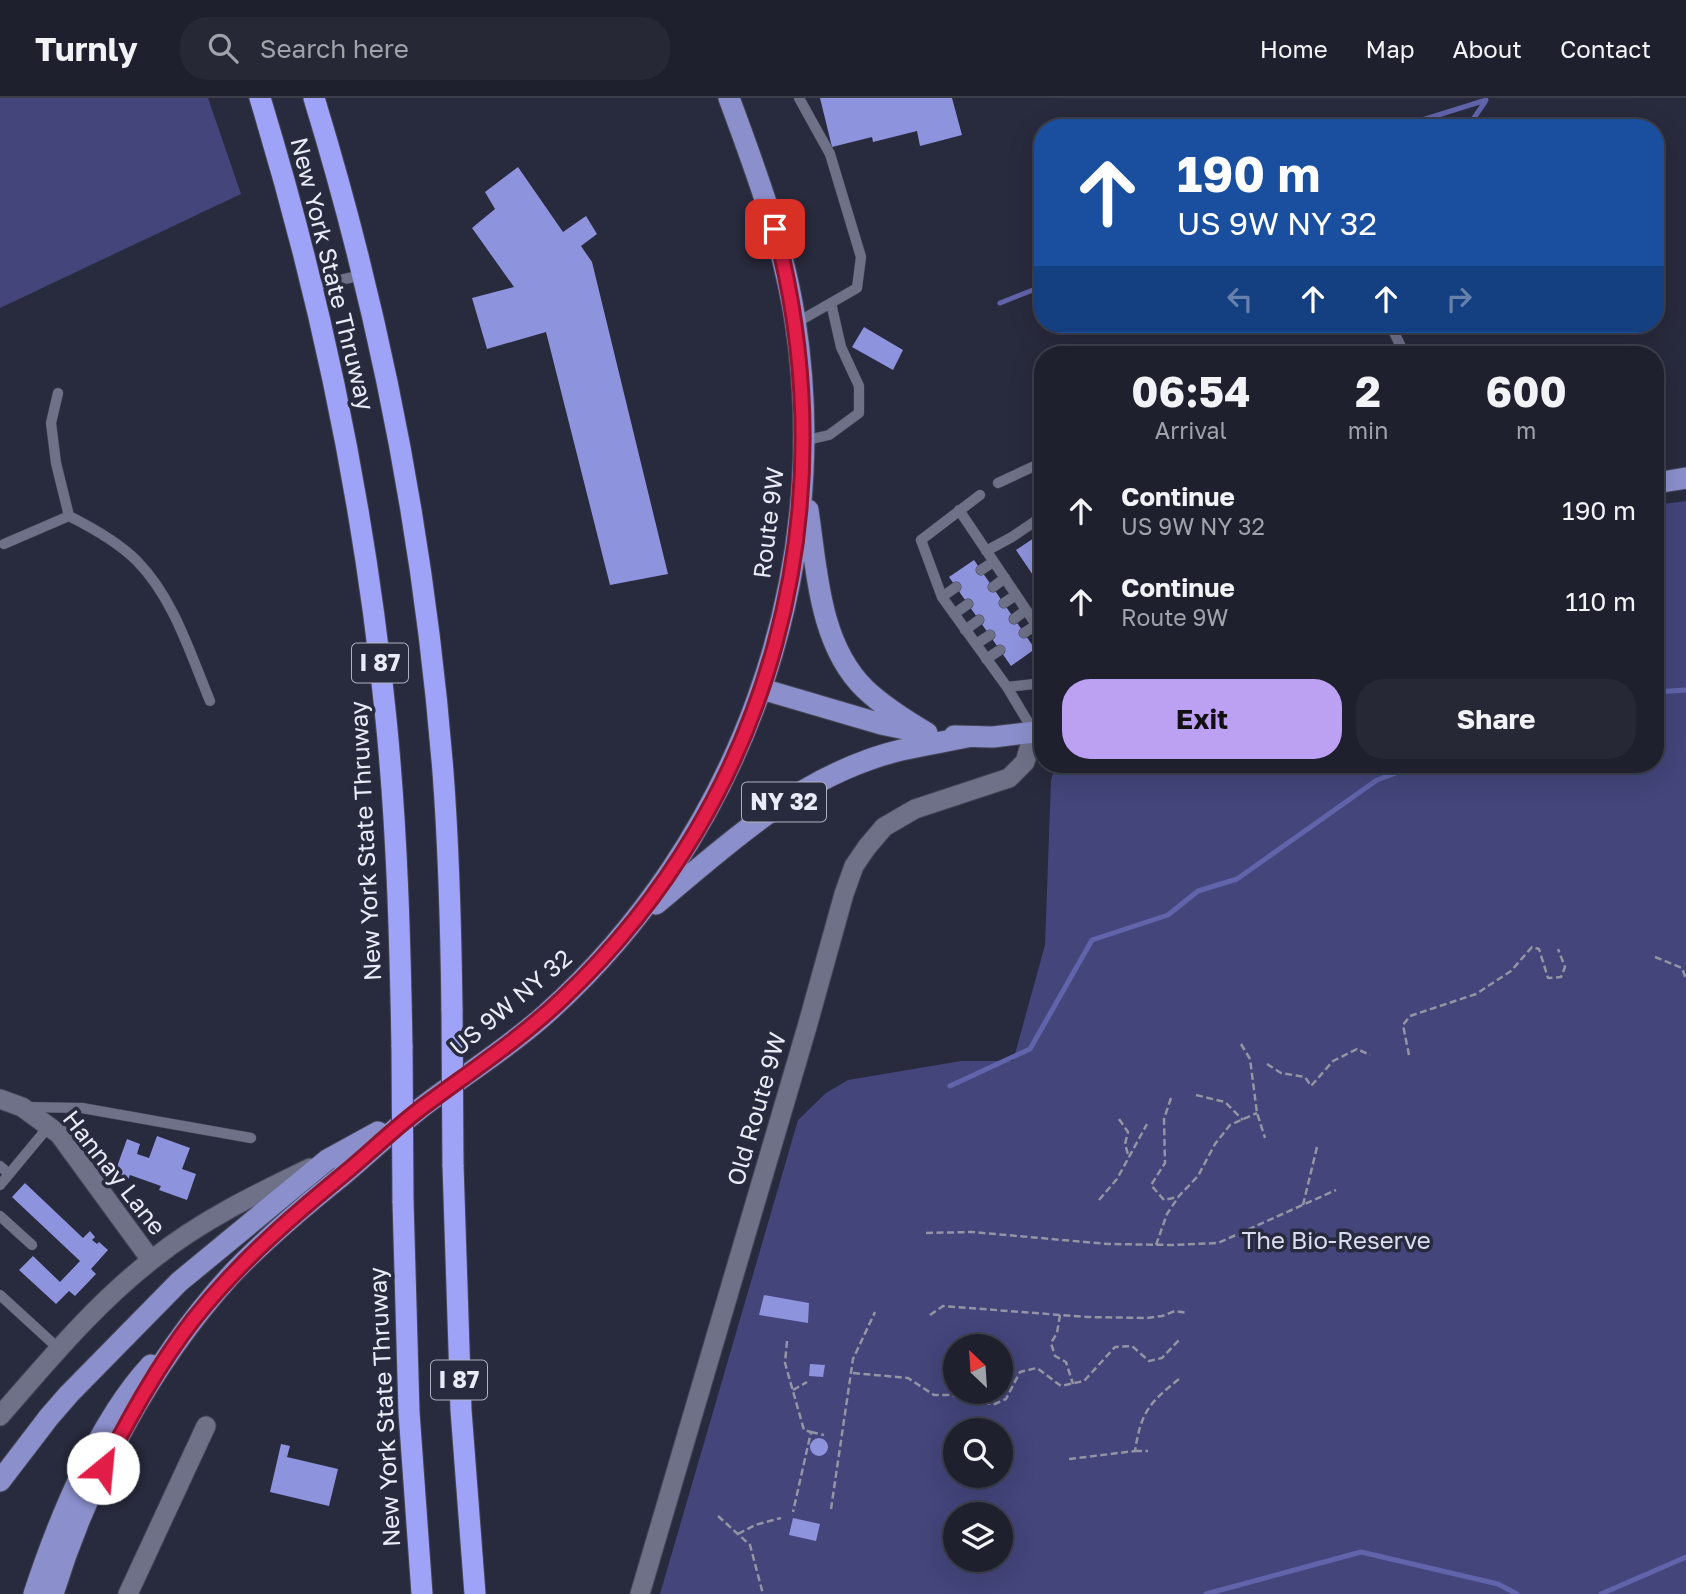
<!DOCTYPE html>
<html lang="en">
<head>
<meta charset="utf-8">
<style>
  :root { --surface:#1e202e; --page:#262836; --text:#f1f3f6; --muted:#a1a3aa; --line:#3c3e4a; --accent:#bca0f2 }
  body { margin:0; font-family:"Golos Text",sans-serif; background:var(--page); color:var(--text); height:100vh; display:flex; flex-direction:column; font-size:26px; white-space:nowrap }
  * { box-sizing:border-box; margin:0 }
  p { font-size:23px; color:var(--muted) }
  .icon { flex:none; width:38px; height:38px; fill:none; stroke:currentColor; stroke-width:2; stroke-linecap:round; stroke-linejoin:round }
  .map { position:relative; flex:1; overflow:hidden }
  .details { position:absolute; left:1034px; top:248px; width:630px; height:427px; display:flex; flex-direction:column; background:var(--surface); border-radius:28px; box-shadow:0 7px 28px #0002,0 0 0 2px var(--line) }
  .details>* { flex:none }
  .guide { position:absolute; left:1034px; top:21px; width:630px; height:214px; border-radius:28px; box-shadow:0 7px 28px #0002,0 0 0 2px var(--line); background:#1a4fa0; color:#fff; overflow:hidden }
  .needle { width:46px; rotate:335deg }
  .fabs { position:absolute; left:943px; top:1236px; display:grid; gap:14px }
  .fabs a { display:grid; place-items:center; width:70px; height:70px; border-radius:50%; background:var(--surface); box-shadow:0 7px 28px #0002,0 0 0 2px var(--line); font-size:35px }
  .pin { position:absolute; display:grid; place-items:center; width:60px; height:60px; color:#fff; margin:-30px; border-radius:14px; box-shadow:0 4px 10px #0006 }
  .me { position:absolute; width:77px; margin:-38px; rotate:28deg; stroke-linejoin:round; filter:drop-shadow(0 0 5px #0008) }
  .turn { display:flex; align-items:center; gap:24px; height:147px; padding:0 28px; font-size:32px }
  .turn .icon { width:91px; height:91px; stroke-width:2.5 }
  .turn b { display:block; font-size:49px; line-height:60px }
  .lanes { display:flex; align-items:center; height:66px; padding:0 28px; background:#0003; justify-content:center; gap:35px; direction:ltr }
  .lanes .off { opacity:.35 }
  .eta { display:flex; justify-content:space-evenly; align-items:center; height:119px; text-align:center }
  .eta b { font-size:42px; font-weight:700; line-height:49px }
  .button { display:flex; gap:14px; margin-top:auto; padding:14px 28px }
  .button a { flex:1; height:80px; border-radius:28px; background:var(--accent); color:#111; font-size:28px; font-weight:700; line-height:80px; text-align:center }
  .button a+a { background:var(--page); color:var(--text) }
  ul { padding:0; list-style:none }
  li { display:flex; align-items:center; gap:21px; height:91px; padding:0 28px }
  li div { flex:1 }
  li b { display:block; font-size:26px }
  li em { font-style:normal }
  header { display:flex; align-items:center; gap:42px; box-sizing:border-box; height:98px; padding:0 35px; background:var(--surface); border-bottom:2px solid var(--line) }
  header strong { font-size:33px }
  nav { display:flex; gap:38px; margin-inline-start:auto; font-size:24px }
  .search { width:490px; height:63px; background:var(--page); display:flex; align-items:center; gap:18px; box-sizing:border-box; padding:0 24px; border-radius:28px; color:var(--muted); font-size:26px }
  .map>svg:first-child { display:block }
</style>
</head>
<body>
<header>
<strong>Turnly</strong>
<div class="search"><svg class="icon" aria-label="search" viewBox="0 0 24 24"><circle cx="10" cy="10" r="6"/><path d="M15 15l6 6"/></svg>Search here</div>
<nav><a>Home</a><a>Map</a><a>About</a><a>Contact</a></nav>
</header>
<div class="map">
<svg width="1686" height="1496" viewBox="0 0 1686 1496">
  <rect width="100%" height="100%" fill="#282a3d"/>
  <path fill="#43457b" fill-rule="evenodd" d="M0,0H208L241,96L0,210Z
    M1686,403V1496H660L798,1022L826,995L848,982L961,963H1013L1045,847L1051,682L1056,667H1656V407ZM956,1248H1001V1293H956ZM956,1332H1001V1377H956ZM956,1416H1001V1461H956Z"/>
  <g fill="none" stroke-linecap="round" stroke-linejoin="round">
    <path stroke="#6164aa" stroke-width="5" d="M1385,30L1406,27L1486,2
      M1467,30L1485,4
      M1000,205L1043,188
      M1656,594L1686,592
      M950,988L1030,951L1092,842L1168,817L1198,793L1237,781L1377,682L1418,667
      M1206,1496L1361,1454L1498,1486L1517,1496
      M1601,1496L1686,1459"/>
  </g>
  <path fill="#8e93dd" d="M820,0H952L962,37L920,48L917,33L873,44L872,39L832,49Z
    M518,69L563,134L586,118L597,136L581,148L592,164L668,476L610,487L546,234L487,251L472,200L514,189L472,130L495,111L485,94Z
    M864,229L903,252L893,272L852,249Z
    M1043,434V492L1016,452Z
    M974,462L1035,551L1011,568L949,479Z
    M157,1038L190,1050L182,1071L196,1076L187,1102L159,1092L161,1088L130,1077L128,1082L114,1077L127,1041L140,1046L137,1056L149,1060Z
    M25,1085L83,1140L90,1133L95,1139L92,1142L97,1146L99,1144L108,1152L91,1171L96,1176L75,1198L69,1193L56,1206L19,1172L33,1158L60,1184L80,1163L12,1099Z
    M764,1197L809,1205L808,1225L759,1217Z
    M810,1266L825,1267L823,1279L809,1278Z
    M810 1349a9 9 0 1 1 18 0a9 9 0 1 1-18 0Z
    M281,1346L290,1348L287,1359L338,1371L329,1408L270,1394Z
    M793,1420L820,1426L816,1443L789,1437Z"/>
  <g fill="none" stroke-linecap="round" stroke-linejoin="round">
    <defs>
      <path id="lane" d="M312,188L363,177
        M796,225L857,190L861,159L830,56L799,0
        M1390,226L1405,257
        M58,295L51,325L56,365L69,418C93,430 118,444 137,463C174,501 190,555 210,603
        M803,343L829,337L859,315V288L841,249L831,205
        M998,385L1043,364
        M980,397L921,442L942,499L1007,589L1034,634
        M959,412L1043,537
        M4,446L69,418
        M986,453L1012,439L1043,418
        M981,472L993,464
        M993,489L1005,480
        M942,499L956,489
        M1004,505L1016,497
        M954,516L968,506
        M1014,521L1026,512
        M965,532L979,522
        M1024,535L1036,527
        M976,546L990,537
        M986,561L1000,552
        M1007,589L1043,585
        M27,1009L82,1010L251,1040
        M0,1068L9,1076
        M0,1087L49,1028
        M0,1118L32,1147
        M0,1197L59,1251"/>
      <path id="street" d="M0,1001L22,1009L59,1036L151,1162
        M0,1318C48,1263 95,1206 153,1161C200,1123 256,1096 310,1070
        M128,1496L206,1328
        M640,1496L807,929L844,796L854,768L867,749L884,729L915,711L1009,680L1025,664L1034,634"/>
      <path id="primary" d="M1656,385L1686,380
        M808,412C817,472 819,546 865,591C884,609 905,622 927,635
        M762,591L881,626L915,633
        M954,638L993,639L1043,633
        M656,806C722,751 786,691 868,662C900,650 934,646 967,639
        M0,1383L49,1319L69,1296L179,1184L327,1062L378,1034
        M34,1496C58,1423 98,1324 151,1267
        M53,1496C87,1384 151,1265 230,1178C265,1141 303,1109 343,1077C368,1056 392,1033 417,1013C459,980 506,952 546,916C738,744 835,478 795,222C783,145 756,73 729,0"/>
      <path id="highway" d="M260,0C322,203 365,410 386,621C397,730 400,839 402,949
        M314,0C381,219 425,446 443,674C449,753 451,833 452,912
        M453,1067L461,1312L475,1496
        M403,1103L409,1314L422,1496"/>
    </defs>
    <use href="#lane" stroke="#454657" stroke-width="11"/>
    <use href="#street" stroke="#454657" stroke-width="21"/>
    <use href="#primary" stroke="#454657" stroke-width="23"/>
    <use href="#highway" stroke="#454657" stroke-width="23"/>
    <path stroke="#9394a4" stroke-width="2.5" stroke-dasharray="7 3.5" stroke-linecap="butt" d="M1655,859L1682,870L1686,881
      M1241,946L1250,961L1257,1015L1265,1040
      M1409,957L1403,927L1410,918L1476,896L1511,873L1532,849L1539,851L1548,880L1561,879L1565,869L1558,851
      M1267,966L1281,975L1305,979L1311,988L1333,963L1357,951L1370,957
      M1196,997L1225,1004L1243,1022
      M1171,1000L1164,1021L1165,1065L1151,1087L1164,1102L1178,1099
      M1119,1021L1128,1034L1125,1046L1129,1060
      M1099,1102L1117,1081L1147,1026
      M1303,1107L1317,1049
      M926,1135L972,1134L1108,1146L1172,1147L1218,1145L1336,1092
      M1156,1147L1167,1116L1179,1098L1198,1078L1215,1046L1230,1027L1257,1015
      M930,1217L943,1208L1087,1219L1147,1220L1162,1218L1175,1213L1187,1215
      M1060,1217L1057,1235L1051,1245L1055,1258L1066,1264L1073,1286
      M787,1243L785,1265L804,1332L811,1334L793,1414
      M853,1275L908,1280L934,1297H950L982,1305L995,1306L1006,1301L1020,1274L1037,1270L1061,1288L1084,1283L1115,1249L1132,1248L1149,1263L1162,1260L1180,1241
      M793,1292L807,1284
      M811,1334L824,1337
      M1135,1353H1148
      M1069,1361L1135,1353C1141,1314 1149,1305 1179,1281
      M831,1411L853,1261L875,1214
      M718,1418L750,1447L763,1496
      M738,1436L755,1427L781,1420"/>
    <use href="#lane" stroke="#6f7188" stroke-width="10"/>
    <use href="#street" stroke="#6f7188" stroke-width="19"/>
    <use href="#primary" stroke="#8b8fcb" stroke-width="21"/>
    <use href="#highway" stroke="#9ea3f8" stroke-width="21"/>
    <defs>
      <path id="highway-bridge" d="M452,912L453,1067
        M402,949L403,1103"/>
    </defs>
    <use href="#highway-bridge" stroke="#454657" stroke-width="23" stroke-linecap="butt"/>
    <use href="#highway-bridge" stroke="#9ea3f8" stroke-width="21"/>
  </g>
  <g fill="none" stroke-linecap="round" stroke-linejoin="round">
    <defs>
      <path id="route" d="M103,1370C130,1319 158,1267 193,1222C238,1165 290,1120 345,1075C370,1054 394,1031 420,1011C468,975 519,942 563,900C773,701 849,409 775,131"/>
    </defs>
    <use href="#route" stroke="#92132f" stroke-width="18"/>
    <use href="#route" stroke="#e11d48" stroke-width="12"/>
  </g>
  <g text-anchor="middle" stroke-width="7" stroke-linejoin="round" paint-order="stroke">
    <g fill="#282a3d" stroke="#b0b1c0" stroke-width="2">
      <rect x="352" y="545.5" width="56" height="39" rx="5"/>
      <rect x="742" y="684.5" width="84" height="39" rx="5"/>
      <rect x="431" y="1262.5" width="56" height="39" rx="5"/>
    </g>
    <g font-size="23" font-weight="bold" fill="#eaebf8">
      <text x="380" y="573">I 87</text>
      <text x="784" y="712">NY 32</text>
      <text x="459" y="1290">I 87</text>
    </g>
    <g font-size="24" fill="#eaebf8" stroke="#282a3d">
      <text transform="translate(332 176) rotate(76)" y="8">New York State Thruway</text>
      <text transform="translate(769 425) rotate(-83)" y="8">Route 9W</text>
      <text transform="translate(366 743) rotate(-93)" y="8">New York State Thruway</text>
      <text transform="translate(511 905) rotate(-40)" y="8">US 9W NY 32</text>
      <text transform="translate(757 1011) rotate(-74)" y="8">Old Route 9W</text>
      <text transform="translate(114 1075) rotate(52)" y="8">Hannay Lane</text>
      <text transform="translate(385 1309) rotate(-93)" y="8">New York State Thruway</text>
    </g>
    <g font-size="24" fill="#dadcf0" stroke="#282a3d">
      <text x="1336" y="1151">The Bio-Reserve</text>
    </g>
  </g>
</svg>
<div class="fabs">
<a><svg class="needle" viewBox="-14 -14 28 28"><path d="M0-13l5 13h-10z" fill="#e53935"/><path d="M0 13l5-13h-10z" fill="#a1a3aa"/></svg></a>
<a><svg class="icon" aria-label="search" viewBox="0 0 24 24"><circle cx="10" cy="10" r="6"/><path d="M15 15l6 6"/></svg></a>
<a><svg class="icon" aria-label="layers" viewBox="0 0 24 24"><path d="M12 4l9 5-9 5-9-5zM3 14l9 5 9-5"/></svg></a>
</div>
<div class="pin" style="left:775px;top:131px;background:#d93025"><svg class="icon" aria-label="arrive" viewBox="0 0 24 24"><path d="M6 21V4h12l-3 4 3 4H6"/></svg></div>
<svg class="me" style="left:103px;top:1370px" viewBox="-20 -20 40 40"><circle r="19" fill="#fff"/><path d="M0-13L10 11 0 6-10 11z" fill="#e11d48"/></svg>
<div class="guide">
<div class="turn"><svg class="icon" aria-label="ahead" viewBox="0 0 24 24"><path d="M12 20V5M6 11l6-6 6 6"/></svg><div><b>190 m</b>US 9W NY 32</div></div>
<div class="lanes"><svg class="icon off" aria-label="left" viewBox="0 0 24 24"><path d="M17 20v-9H6M10 6l-5 5 5 5"/></svg><svg class="icon" aria-label="ahead" viewBox="0 0 24 24"><path d="M12 20V5M6 11l6-6 6 6"/></svg><svg class="icon" aria-label="ahead" viewBox="0 0 24 24"><path d="M12 20V5M6 11l6-6 6 6"/></svg><svg class="icon off" aria-label="right" viewBox="0 0 24 24"><path d="M7 20v-9h11M14 6l5 5-5 5"/></svg></div>
</div>
<section class="details">
<div class="eta">
<div><b>06:54</b><p>Arrival</p></div>
<div><b>2</b><p>min</p></div>
<div><b>600</b><p>m</p></div>
</div>
<ul>
<li><svg class="icon" aria-label="ahead" viewBox="0 0 24 24"><path d="M12 20V5M6 11l6-6 6 6"/></svg><div><b>Continue</b><p>US 9W NY 32</p></div><em>190 m</em></li>
<li><svg class="icon" aria-label="ahead" viewBox="0 0 24 24"><path d="M12 20V5M6 11l6-6 6 6"/></svg><div><b>Continue</b><p>Route 9W</p></div><em>110 m</em></li>
</ul>
<div class="button"><a>Exit</a><a>Share</a></div>
</section>
</div>
</body>
</html>
